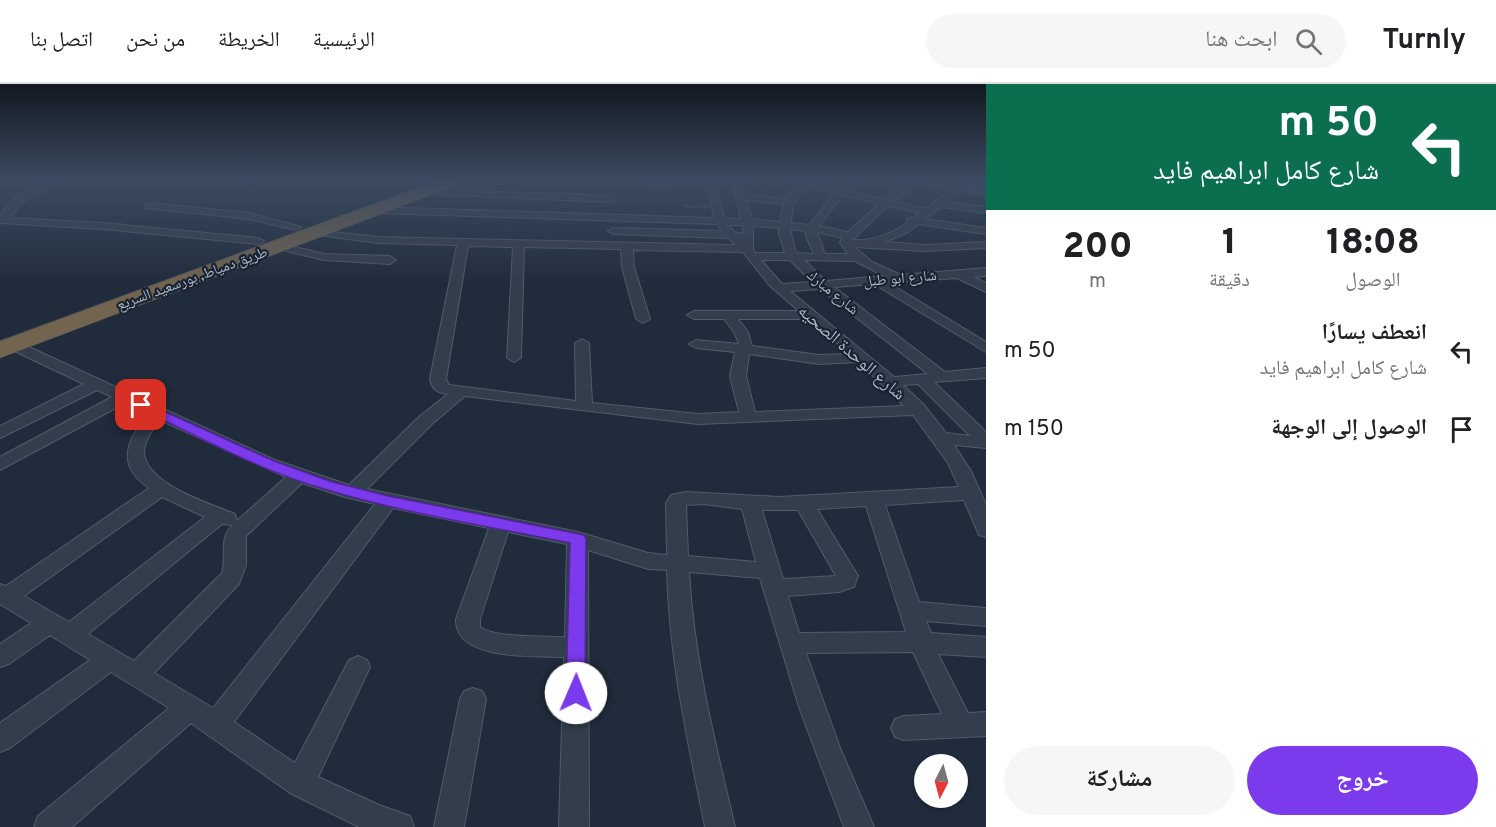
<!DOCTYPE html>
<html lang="ar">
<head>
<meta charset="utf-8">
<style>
  :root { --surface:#fff; --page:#f6f6f6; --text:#202124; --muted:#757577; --line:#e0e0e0; --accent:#7c3aed }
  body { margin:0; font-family:Overpass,"Noto Naskh Arabic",sans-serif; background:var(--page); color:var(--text); direction:rtl; height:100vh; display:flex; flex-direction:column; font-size:22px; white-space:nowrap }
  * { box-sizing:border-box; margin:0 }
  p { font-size:20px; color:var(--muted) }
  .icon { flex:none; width:33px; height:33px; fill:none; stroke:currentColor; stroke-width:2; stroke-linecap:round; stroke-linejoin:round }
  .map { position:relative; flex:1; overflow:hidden; direction:ltr }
  .side { display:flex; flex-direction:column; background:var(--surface); width:510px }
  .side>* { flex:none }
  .hud { background:#0b6e4f; color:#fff; overflow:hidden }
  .needle { width:39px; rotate:186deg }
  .controls { position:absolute; left:914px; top:670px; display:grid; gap:12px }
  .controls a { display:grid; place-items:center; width:54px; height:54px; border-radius:50%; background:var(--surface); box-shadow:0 2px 4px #0004; font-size:30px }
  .pin { position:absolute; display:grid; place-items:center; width:51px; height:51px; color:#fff; margin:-26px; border-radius:12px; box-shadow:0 3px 9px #0006 }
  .me { position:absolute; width:66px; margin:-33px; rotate:1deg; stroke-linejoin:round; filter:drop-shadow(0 0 4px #0008) }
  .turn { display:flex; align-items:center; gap:21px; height:126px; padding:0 18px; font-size:27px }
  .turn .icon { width:78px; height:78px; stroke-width:2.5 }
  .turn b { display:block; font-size:42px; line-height:51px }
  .eta { display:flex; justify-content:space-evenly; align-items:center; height:102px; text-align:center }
  .eta b { font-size:36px; font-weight:800; line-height:42px }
  .primary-button { display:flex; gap:12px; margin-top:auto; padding:12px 18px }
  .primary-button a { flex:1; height:69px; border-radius:36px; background:var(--accent); color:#fff; font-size:24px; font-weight:800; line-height:69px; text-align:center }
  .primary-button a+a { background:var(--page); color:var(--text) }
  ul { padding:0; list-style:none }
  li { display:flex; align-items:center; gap:18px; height:78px; padding:0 18px }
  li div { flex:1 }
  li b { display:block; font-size:22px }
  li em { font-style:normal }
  header { display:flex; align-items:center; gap:36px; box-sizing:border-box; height:84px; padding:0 30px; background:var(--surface); border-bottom:2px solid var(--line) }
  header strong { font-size:28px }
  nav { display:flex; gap:33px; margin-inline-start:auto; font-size:21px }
  .search { width:420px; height:54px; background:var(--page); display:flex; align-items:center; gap:15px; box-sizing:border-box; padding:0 21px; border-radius:33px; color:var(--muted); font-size:22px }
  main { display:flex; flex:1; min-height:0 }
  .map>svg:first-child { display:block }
</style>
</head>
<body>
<header>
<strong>Turnly</strong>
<div class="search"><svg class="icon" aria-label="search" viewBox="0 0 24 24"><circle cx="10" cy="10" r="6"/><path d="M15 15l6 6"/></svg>ابحث هنا</div>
<nav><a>الرئيسية</a><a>الخريطة</a><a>من نحن</a><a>اتصل بنا</a></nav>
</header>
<main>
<section class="side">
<div class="hud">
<div class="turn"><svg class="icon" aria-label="left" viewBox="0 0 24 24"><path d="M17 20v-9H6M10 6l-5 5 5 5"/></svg><div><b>50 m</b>شارع كامل ابراهيم فايد</div></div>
</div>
<div class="eta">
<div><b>18:08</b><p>الوصول</p></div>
<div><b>1</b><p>دقيقة</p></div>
<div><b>200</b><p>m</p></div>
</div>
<ul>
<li><svg class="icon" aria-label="left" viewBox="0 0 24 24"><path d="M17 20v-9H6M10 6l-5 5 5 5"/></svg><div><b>انعطف يسارًا</b><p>شارع كامل ابراهيم فايد</p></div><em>50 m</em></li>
<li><svg class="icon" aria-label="arrive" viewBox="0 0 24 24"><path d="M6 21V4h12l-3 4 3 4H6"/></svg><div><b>الوصول إلى الوجهة</b></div><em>150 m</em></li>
</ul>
<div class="primary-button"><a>خروج</a><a>مشاركة</a></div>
</section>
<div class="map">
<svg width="986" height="743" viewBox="0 0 986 743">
  <rect width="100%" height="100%" fill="#202c3c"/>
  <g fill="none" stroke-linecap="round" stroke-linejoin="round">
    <defs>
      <path id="lane" d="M684,121L716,122L718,123L716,124L686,123L684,122Z"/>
      <path id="street" d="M47,97H59L21,120L10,134L103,139L258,154L264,157L258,160L103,145L0,139C0,117 30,105 47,97Z
        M641,97H718L720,119L725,134L741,135L733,97H742L745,110L786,115L797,100L791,97H810L840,105L856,97H868L850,107L884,115L913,97H924L894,117L926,125L960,97H969L963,106L947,118L986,123V129L941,123L925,135L986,144V150L918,140L908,148L885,158L926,161L986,158V164L926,167L854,163L872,178L901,191L986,184V192L973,193L986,199V208L957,194L889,199L986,258V268L874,200L834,203L945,288L986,284V294L934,298L986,348V364L954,361L971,387L986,421V453L979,451L964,416L885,421L919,518L986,524V542L926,537L931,549L986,553V573L938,570L968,629L986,628V652L904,656L895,653L891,644L895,635L904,632L942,630L913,568L806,569L840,664L874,743H844L799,623L760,494L689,488C694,576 715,658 735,743H705C688,657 669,575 667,486L648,485L588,466L589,743H559L564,573C536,572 454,577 456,535L489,444L393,424L234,638L295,679L349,576L358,572L367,576L370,583L318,693L379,721L410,732L414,743H359L290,709L191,639L72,743H34L38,732L169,624L111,588L10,664L0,668V639L90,576L50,551L9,580L0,583V560L31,539L0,520V500L6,502L149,404C115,381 127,356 148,330L125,319L0,386V373L112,313L97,306L0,354V342L84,300L8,264L6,261L8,258H18L275,376L349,401L420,332L448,310C438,309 432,306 430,295L457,161L378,159L318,151L313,148L314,146L378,153L736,161L728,154L613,150L608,147L613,144L722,147L717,140L375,129L370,126L375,123L714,134L708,103L645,100ZM806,102L835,109L809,141L791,139C792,124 795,113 806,102ZM843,111L879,120L848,148L819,142ZM746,116L784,120L780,138L752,135ZM888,122L920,129L914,133L907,134L908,138C891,151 872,157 852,156ZM728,141H743V150L734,148ZM753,142L779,144V150L785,169H755L753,165ZM790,145L806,147V152L814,170L796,169ZM817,148L842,154L840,159L848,170H825ZM468,162L513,163L507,274L514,278L521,274L524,163L621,165L622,183L636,235L643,239L650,235L634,183L633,166L743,168L770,202L799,227H694L687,231L694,235H724L734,248L739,260L696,256L689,260L696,264L735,268L730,292L739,328L698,330L592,319L589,259L582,255L575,259L576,317L449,301L446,295ZM761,176H790L812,198L782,200ZM804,176L855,177L884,192L826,197ZM820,205L928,290L894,293L790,207ZM738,235H809L850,270L819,271L752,262L748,248ZM749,270L819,280L859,278L904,322L755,328L746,292ZM918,300L970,352L946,349L925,322L903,301ZM465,312L698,340L913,331L948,379L959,403L779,413L686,408L671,411L666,419L667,471L648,469L578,448L367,405L432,340ZM160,336L286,393L237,437L235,430C211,420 147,401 144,369C144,357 153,345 160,336ZM302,399L345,413L375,420L213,624L154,589L239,500L246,481V452ZM162,413L205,433L69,538L24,512ZM704,420L742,425L756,478L688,472L686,421ZM866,422L906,548L799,549L788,512L839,508L854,503L858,492L817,425ZM762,426H798L836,492L783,495ZM222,440L233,441C218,454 227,473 222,489L134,577L88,550ZM508,448L567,460L565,553C545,552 494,554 480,543V535Z
        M423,105L612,112L617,115L612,118L420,110V106Z
        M150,119L249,129L301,143L296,146L249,135L146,124V120Z
        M278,159L324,170L390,172L396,176L390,180L324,176L274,164V160Z
        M473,604L482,607L486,615L464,743H434L460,615L464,607Z"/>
      <path id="secondary" d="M922,97H949L986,105V113L928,101Z"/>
      <path id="highway" d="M436,97H460L458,101L0,274V257Z"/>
    </defs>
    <use href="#lane" stroke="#515c6a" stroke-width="1"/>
    <use href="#street" stroke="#515c6a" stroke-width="2"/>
    <use href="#secondary" stroke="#515c6a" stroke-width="1"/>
    <use href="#highway" stroke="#3e4957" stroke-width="1"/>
    <use href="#lane" fill="#333e4c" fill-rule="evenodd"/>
    <use href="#street" fill="#333e4c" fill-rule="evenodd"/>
    <use href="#secondary" fill="#414d60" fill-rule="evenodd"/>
    <use href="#highway" fill="#736450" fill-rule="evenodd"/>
  </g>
  <linearGradient id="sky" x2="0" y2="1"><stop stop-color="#121821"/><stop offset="0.48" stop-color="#3c4b61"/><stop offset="1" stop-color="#3c4b61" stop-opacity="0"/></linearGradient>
  <rect width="986" height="201" fill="url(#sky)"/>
  <path fill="#7c3aed" stroke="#51269a" stroke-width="1.5" d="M141,317L274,377L329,397L388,412L584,451L586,455L585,609L583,615L576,618L569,615L566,609L570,459C487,442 402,429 321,404C257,385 197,352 137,323L135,321Z"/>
  <g text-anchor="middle" stroke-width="4.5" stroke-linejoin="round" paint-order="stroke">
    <g font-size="15" fill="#aeb9c8" stroke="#192331">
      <text transform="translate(192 194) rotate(-20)" y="5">طريق دمياط, بورسعيد السريع</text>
      <text transform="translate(900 194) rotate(-5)" y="5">شارع ابو طبل</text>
      <text transform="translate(833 208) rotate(39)" y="5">شارع مبارك</text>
    </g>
    <g font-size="18" fill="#aeb9c8" stroke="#192331">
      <text transform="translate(852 268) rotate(41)" y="6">شارع الوحدة الصحيه</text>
    </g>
  </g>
</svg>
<div class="controls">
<a><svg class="needle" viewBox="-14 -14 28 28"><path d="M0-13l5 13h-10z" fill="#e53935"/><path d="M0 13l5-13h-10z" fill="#757577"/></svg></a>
</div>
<div class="pin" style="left:141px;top:321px;background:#d93025"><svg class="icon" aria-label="arrive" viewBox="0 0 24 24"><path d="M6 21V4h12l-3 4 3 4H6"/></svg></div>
<svg class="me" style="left:576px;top:609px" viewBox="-20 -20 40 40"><circle r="19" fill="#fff"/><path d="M0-13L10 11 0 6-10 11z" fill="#7c3aed"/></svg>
</div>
</main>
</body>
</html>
